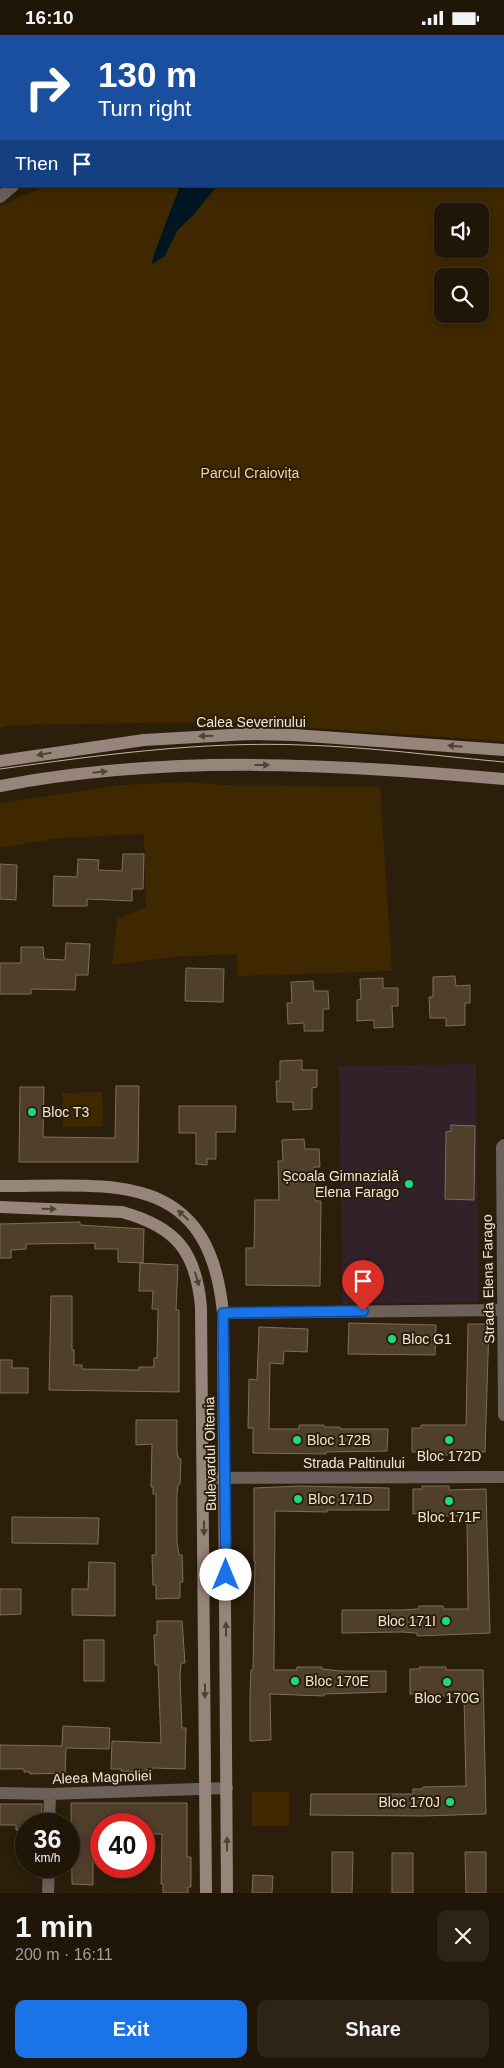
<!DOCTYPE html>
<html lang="en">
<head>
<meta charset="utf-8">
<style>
  :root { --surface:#201608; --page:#2d2316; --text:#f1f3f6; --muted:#a29f9c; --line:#3d3529; --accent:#1a73e8 }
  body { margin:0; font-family:Helvetica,sans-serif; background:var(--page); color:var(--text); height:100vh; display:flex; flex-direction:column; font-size:19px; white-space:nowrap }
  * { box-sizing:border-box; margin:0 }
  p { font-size:16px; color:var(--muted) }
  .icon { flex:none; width:28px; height:28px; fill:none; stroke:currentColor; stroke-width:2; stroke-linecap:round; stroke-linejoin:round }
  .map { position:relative; height:1858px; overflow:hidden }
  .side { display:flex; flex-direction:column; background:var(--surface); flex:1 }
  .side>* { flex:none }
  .banner { position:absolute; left:0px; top:0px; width:505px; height:152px; box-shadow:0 2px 12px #0003,0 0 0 1px var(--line); background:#1a4fa0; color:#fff; overflow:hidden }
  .fabs { position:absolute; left:434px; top:168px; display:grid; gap:10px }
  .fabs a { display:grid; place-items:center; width:55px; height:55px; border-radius:10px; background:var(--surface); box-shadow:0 2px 12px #0003,0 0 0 1px var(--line); font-size:25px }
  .speed { position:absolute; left:15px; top:1778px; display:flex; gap:10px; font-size:25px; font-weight:700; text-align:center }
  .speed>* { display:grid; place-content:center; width:65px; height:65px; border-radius:50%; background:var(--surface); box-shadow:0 2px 12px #0003,0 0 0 1px var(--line); line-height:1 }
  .speed small { font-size:12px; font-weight:400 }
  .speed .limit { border:8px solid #d22; background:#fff; color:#111 }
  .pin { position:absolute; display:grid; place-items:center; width:42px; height:42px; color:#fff; margin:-51px -21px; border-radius:50% 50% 50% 0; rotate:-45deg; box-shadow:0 0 5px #0007 }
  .pin .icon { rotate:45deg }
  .me { position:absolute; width:55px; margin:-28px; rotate:0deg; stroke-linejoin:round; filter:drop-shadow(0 0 4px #0008) }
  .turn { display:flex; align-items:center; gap:18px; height:105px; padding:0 15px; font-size:22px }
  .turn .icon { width:65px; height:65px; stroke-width:2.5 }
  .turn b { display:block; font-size:35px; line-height:42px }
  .then { display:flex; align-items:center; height:48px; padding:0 15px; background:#0003; gap:10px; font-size:19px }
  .round { display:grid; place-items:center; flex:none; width:52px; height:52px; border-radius:10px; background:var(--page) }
  .summary { display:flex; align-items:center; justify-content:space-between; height:85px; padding:0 15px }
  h1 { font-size:30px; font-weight:800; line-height:38px }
  .action { display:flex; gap:10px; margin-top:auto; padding:10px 15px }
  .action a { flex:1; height:58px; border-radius:10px; background:var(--accent); color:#fff; font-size:20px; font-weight:800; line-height:58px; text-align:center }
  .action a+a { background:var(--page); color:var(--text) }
  .status { display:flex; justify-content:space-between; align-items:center; height:35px; padding:0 25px; background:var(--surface); direction:ltr }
  .status svg { height:14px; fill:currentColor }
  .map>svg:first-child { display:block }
</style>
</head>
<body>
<div class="status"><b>16:10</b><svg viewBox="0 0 49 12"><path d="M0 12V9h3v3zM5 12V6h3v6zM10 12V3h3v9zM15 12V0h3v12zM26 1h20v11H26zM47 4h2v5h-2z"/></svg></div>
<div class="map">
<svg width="504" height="1858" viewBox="0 0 504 1858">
  <rect width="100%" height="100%" fill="#2b1e0a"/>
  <path fill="#332129" d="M476,1029L479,1267L342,1269L339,1031Z"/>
  <path fill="#3f2800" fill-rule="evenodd" d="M214,0H504V706L226,687L10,690L0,693V172C17,162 32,155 52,152L504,151V1ZM442,176H480V214H442ZM442,241H480V279H442Z
    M186,747L225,750L380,752L392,936L237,941V919L172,922L112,930L117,884L146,872L144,799L60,803L0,813V768L121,750Z
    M102,1057L103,1091L63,1092L62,1058Z
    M252,1757H289V1791H252Z"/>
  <path fill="#001522" d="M300,0H504V114V1H299Z
    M180,151H217L194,179L177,196L165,221L151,230L156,214Z"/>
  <path fill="#4f3f2b" stroke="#7f6e59" d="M123,819H144L143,854H132V866L87,864V871H53L54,841L77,842L78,824L99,825L98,835L122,836Z
    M0,829L17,830L16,865L0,864Z
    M66,908L90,909L88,940H76L75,955L31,954V959H0V928H21V912H43L44,924L65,925Z
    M186,933L224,934L223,967L185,966Z
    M455,941L456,951L470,950V968H465V990L446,991V983H430L429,962H433V942Z
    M383,943V953H398V971H392L393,992L374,993V985L357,986V965L361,964L360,944Z
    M313,946L314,956H328L329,974H323V996H304V988L288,989L287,968H292L291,947Z
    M302,1025V1035H317V1052L312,1053V1074L293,1075V1067H277L276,1046H280V1026Z
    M116,1051H139L138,1127H19L20,1052H44L43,1102L115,1103Z
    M179,1071H236L235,1097H216V1124H207V1130L196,1129V1098H179Z
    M451,1090L475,1091L474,1165L445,1164L446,1097L451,1096Z
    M304,1104L305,1114H319L320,1132H314L315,1166H321L320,1251L246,1250V1213H254L255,1165H279L278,1126H283L282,1105Z
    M80,1187V1190L144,1194L143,1228L118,1227V1214H95V1208L26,1209V1214L11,1215V1223H0V1189Z
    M140,1228L178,1230L176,1275H179V1357L49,1355L51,1261H72V1315H74V1330H82V1334L139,1335V1332H154V1323H157L158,1274H152L153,1256H139Z
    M349,1288L436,1290L435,1320L348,1319Z
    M468,1289H489L485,1417L448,1416V1420H421V1417H412V1393H421V1390H466Z
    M259,1292L308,1294L307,1317L284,1316L283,1329L270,1328L269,1394H299V1390H324V1392H340V1394H388L387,1416L326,1417V1419L253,1418V1393H248L249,1344L257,1345Z
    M0,1325H12V1333H28V1358H0Z
    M136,1385H177V1418L179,1424H181L180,1449L178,1450L177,1459V1507L179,1520H182L183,1547H180V1563L156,1564V1550H153L152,1520H156V1459H153V1452H151L152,1409L136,1410Z
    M300,1451L389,1453V1475H327V1477L275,1476L274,1635H297V1632H322V1634L340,1636H386V1657L324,1659V1661L270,1659L271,1705L250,1706V1660L251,1635H253L255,1526H254V1453Z
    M422,1451H449V1455L486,1454L490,1598L417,1601V1598L401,1597L342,1598V1575H401L419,1574V1571H443V1574H468L467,1481H422V1478L413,1479V1454H422Z
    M12,1482L99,1483L98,1509L12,1508Z
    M89,1527L115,1528V1581L72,1580V1554H88Z
    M0,1554H21V1579L0,1580Z
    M157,1586H182L185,1628H181L180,1642L182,1693H186L185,1734L152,1733V1735H146V1737L121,1736V1734H111L112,1706L161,1708L158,1630H155L154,1600H157Z
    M84,1605H104V1646H84Z
    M419,1632H446V1635H483L486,1779L422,1781L310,1780L311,1759H413V1754H422L423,1752L466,1751L464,1661H419V1659H410V1634H420Z
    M63,1691L110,1693L109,1714L66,1713L65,1738L30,1739V1737H24V1734H0V1710L62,1711Z
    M71,1768H187V1822H191V1852H188V1858H163V1849H161L162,1799H144V1789H101V1792H97V1801H93V1850L72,1849Z
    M0,1769H42L41,1789H26V1795H16V1790H0Z
    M332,1817H353L352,1858H332Z
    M465,1817H486V1858H466Z
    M392,1818H413V1858H392Z
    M253,1840L273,1841L272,1858H252Z"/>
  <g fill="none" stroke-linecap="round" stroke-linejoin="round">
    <path stroke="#6c605b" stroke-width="12" d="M163,1V0
      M204,1V0
      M0,126L1,127
      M0,162L13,151
      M504,1110L502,1112L504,1380
      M223,1278L503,1275
      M204,1443L504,1442
      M0,1758L50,1759L227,1753
      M49,1789L50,1759
      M48,1858L49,1831"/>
    <path stroke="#97857b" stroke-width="12" d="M0,726L144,705L249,699L294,700L504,715
      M0,751C167,719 336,729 504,744
      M0,1151C112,1151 209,1133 223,1278L227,1858
      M0,1172L122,1177C176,1192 196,1216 201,1272L206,1858"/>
    <path stroke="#bfb5a7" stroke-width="1" d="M0,734C100,720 202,706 303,710C370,712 437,721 504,727"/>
  </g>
  <defs><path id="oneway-solid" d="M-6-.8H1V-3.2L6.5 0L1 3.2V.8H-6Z" transform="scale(1.25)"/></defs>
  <g fill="#514232">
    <use href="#oneway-solid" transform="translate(206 701) rotate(178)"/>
    <use href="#oneway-solid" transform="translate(455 711) rotate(-175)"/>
    <use href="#oneway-solid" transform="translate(44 719) rotate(171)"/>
    <use href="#oneway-solid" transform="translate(262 730)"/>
    <use href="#oneway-solid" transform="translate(100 737) rotate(-6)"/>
    <use href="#oneway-solid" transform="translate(49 1174) rotate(2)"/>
    <use href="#oneway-solid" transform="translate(183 1180) rotate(-138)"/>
    <use href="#oneway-solid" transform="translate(197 1244) rotate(74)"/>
    <use href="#oneway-solid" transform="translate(204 1493) rotate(90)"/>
    <use href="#oneway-solid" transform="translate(226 1594) rotate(-90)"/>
    <use href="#oneway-solid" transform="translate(205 1656) rotate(90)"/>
    <use href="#oneway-solid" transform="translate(227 1809) rotate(-90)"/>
  </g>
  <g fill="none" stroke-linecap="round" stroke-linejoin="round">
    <defs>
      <path id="route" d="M226,1540L223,1278L363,1276"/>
    </defs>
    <use href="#route" stroke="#114b97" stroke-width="12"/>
    <use href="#route" stroke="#1a73e8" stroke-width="9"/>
  </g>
  <g fill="#1dd888" stroke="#2b1e0a" stroke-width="2">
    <circle cx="32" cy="1077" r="5"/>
    <circle cx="409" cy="1149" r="5"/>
    <circle cx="392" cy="1304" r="5"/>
    <circle cx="297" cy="1405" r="5"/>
    <circle cx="449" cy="1405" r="5"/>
    <circle cx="298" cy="1464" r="5"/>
    <circle cx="449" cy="1466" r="5"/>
    <circle cx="446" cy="1586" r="5"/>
    <circle cx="295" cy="1646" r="5"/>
    <circle cx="447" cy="1647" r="5"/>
    <circle cx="450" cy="1767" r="5"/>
  </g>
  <g text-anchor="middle" stroke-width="4" stroke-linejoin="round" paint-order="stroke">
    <g font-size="14" fill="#f8d19a" stroke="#2b1e0a">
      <text x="250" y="443">Parcul Craiovița</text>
    </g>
    <g font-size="14" fill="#f0e7db" stroke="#2b1e0a">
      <text x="251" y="692">Calea Severinului</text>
      <text transform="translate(488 1244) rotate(-91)" y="5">Strada Elena Farago</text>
      <text transform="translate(210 1419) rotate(-91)" y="5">Bulevardul Oltenia</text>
      <text x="354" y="1433">Strada Paltinului</text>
      <text transform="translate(102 1742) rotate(-2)" y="5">Aleea Magnoliei</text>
    </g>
    <g font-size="14" fill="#f0e7db" stroke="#2b1e0a" text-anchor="start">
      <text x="42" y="1082">Bloc T3</text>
      <text x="399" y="1146" text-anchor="end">Școala Gimnazială<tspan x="399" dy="16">Elena Farago</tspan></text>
      <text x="402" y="1309">Bloc G1</text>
      <text x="307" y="1410">Bloc 172B</text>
      <text x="449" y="1426" text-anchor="middle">Bloc 172D</text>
      <text x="308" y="1469">Bloc 171D</text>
      <text x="449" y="1487" text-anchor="middle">Bloc 171F</text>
      <text x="436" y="1591" text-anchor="end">Bloc 171I</text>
      <text x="305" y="1651">Bloc 170E</text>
      <text x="447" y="1668" text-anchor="middle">Bloc 170G</text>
      <text x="440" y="1772" text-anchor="end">Bloc 170J</text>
    </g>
  </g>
</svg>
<div class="fabs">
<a><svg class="icon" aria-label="sound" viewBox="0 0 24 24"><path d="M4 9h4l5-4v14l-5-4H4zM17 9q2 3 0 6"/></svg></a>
<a><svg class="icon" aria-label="search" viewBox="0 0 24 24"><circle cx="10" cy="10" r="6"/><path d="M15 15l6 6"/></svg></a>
</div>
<div class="speed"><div>36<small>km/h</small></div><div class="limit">40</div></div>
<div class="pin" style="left:363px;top:1276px;background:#d93025"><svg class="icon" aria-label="arrive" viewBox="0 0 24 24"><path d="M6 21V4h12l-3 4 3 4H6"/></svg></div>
<svg class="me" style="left:226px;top:1540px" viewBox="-20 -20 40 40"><circle r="19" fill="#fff"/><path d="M0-13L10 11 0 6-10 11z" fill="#1a73e8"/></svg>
<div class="banner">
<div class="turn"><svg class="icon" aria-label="right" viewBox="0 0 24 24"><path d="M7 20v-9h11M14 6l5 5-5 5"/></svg><div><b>130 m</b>Turn right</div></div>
<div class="then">Then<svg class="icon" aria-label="arrive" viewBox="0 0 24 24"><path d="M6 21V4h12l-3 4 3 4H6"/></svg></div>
</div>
</div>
<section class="side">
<div class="summary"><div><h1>1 min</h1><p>200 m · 16:11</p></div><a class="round"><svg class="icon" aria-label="close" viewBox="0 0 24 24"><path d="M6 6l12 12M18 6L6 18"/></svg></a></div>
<div class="action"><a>Exit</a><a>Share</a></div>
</section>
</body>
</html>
